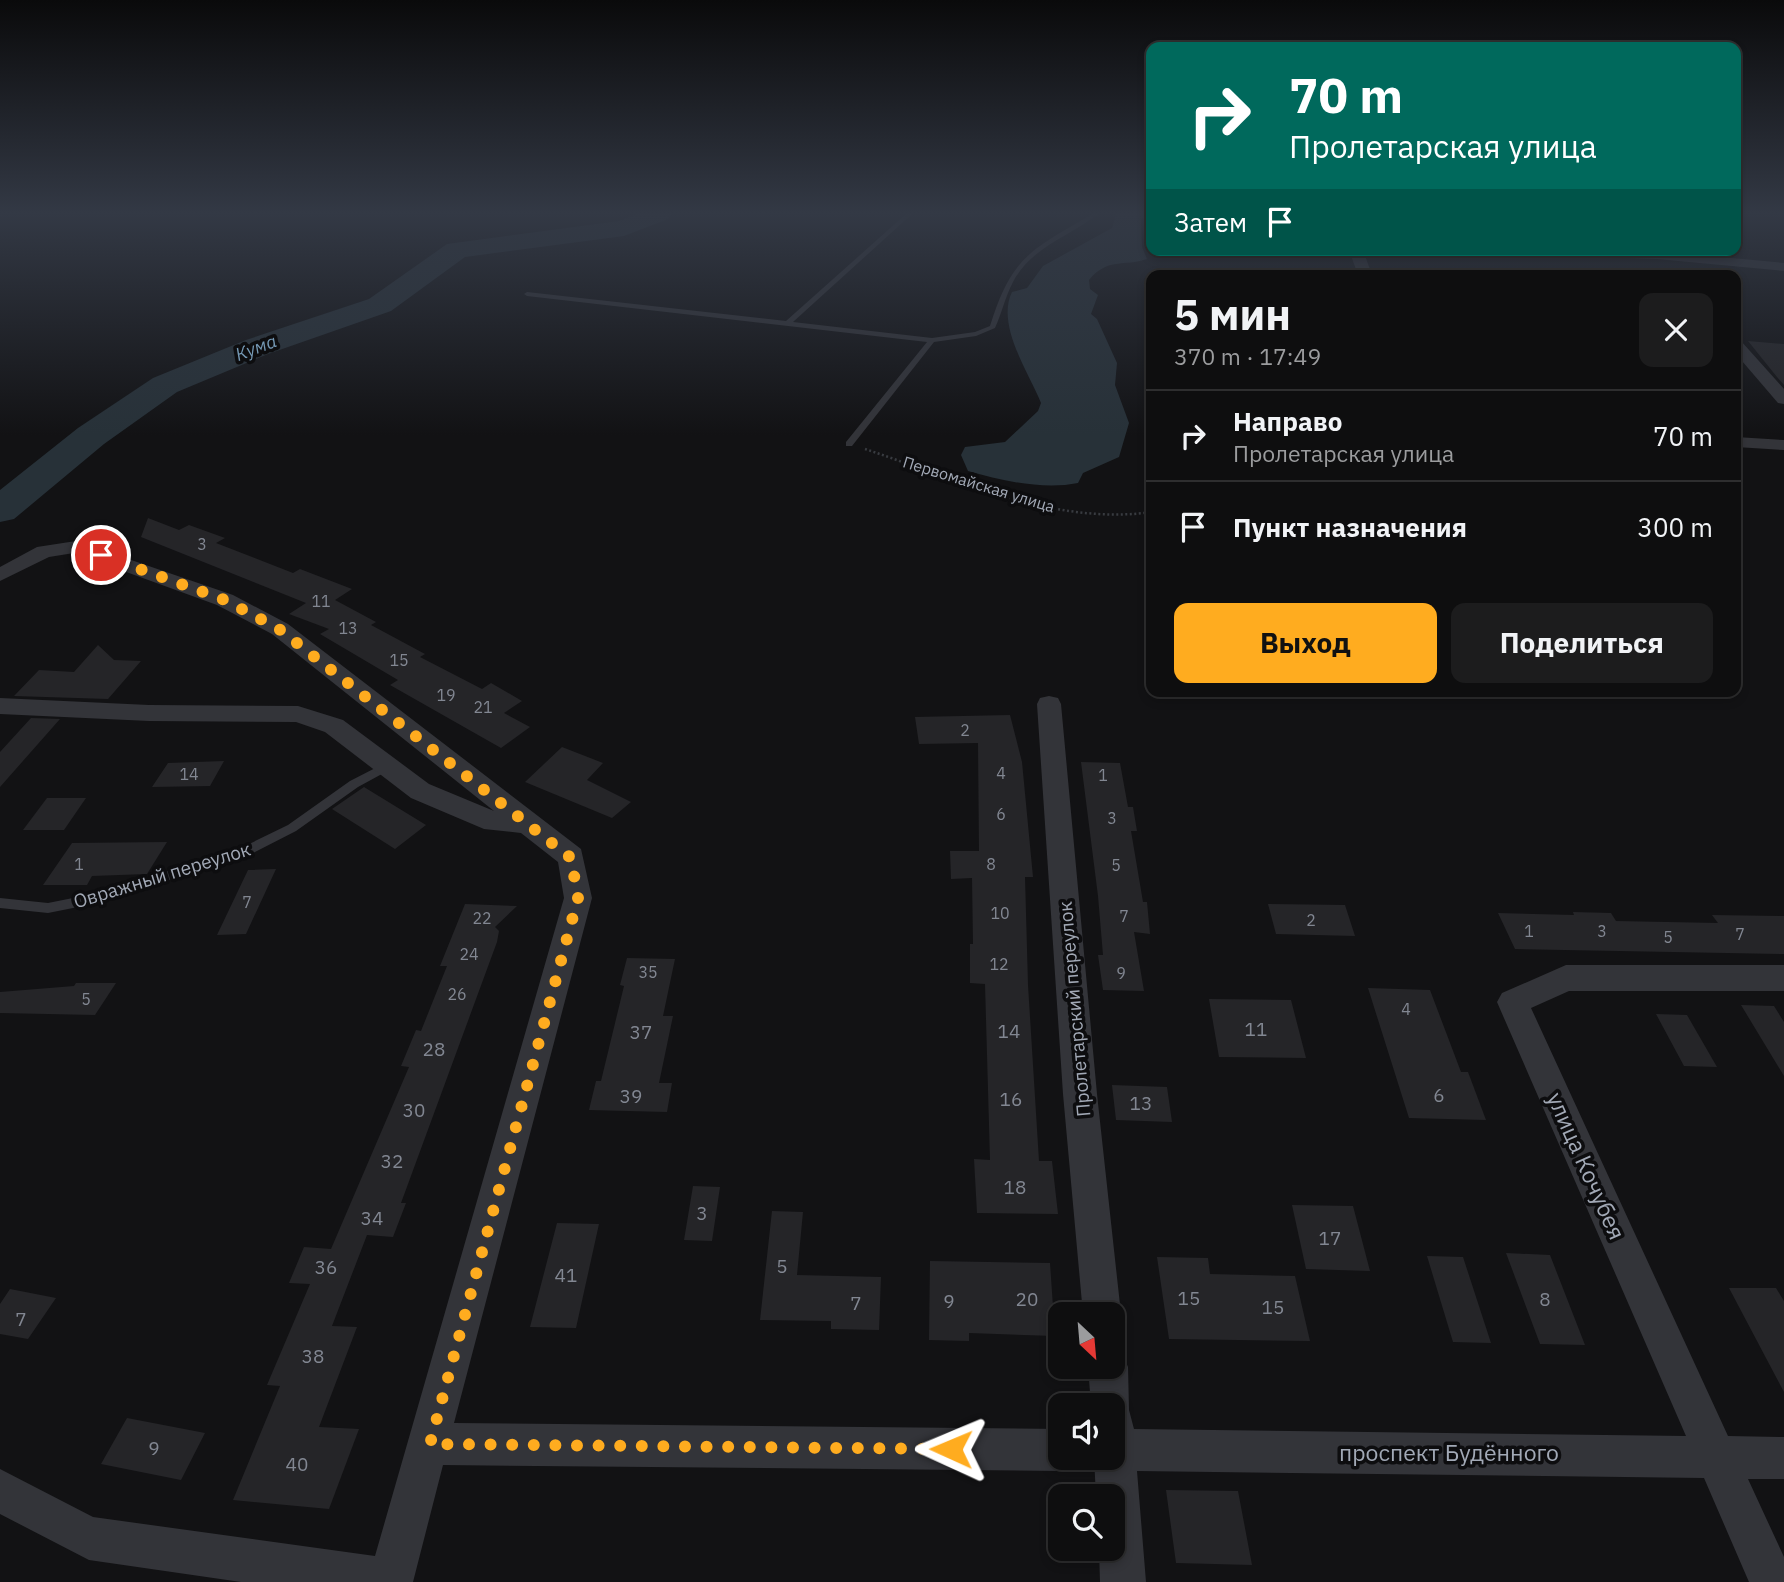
<!DOCTYPE html>
<html lang="ru">
<head>
<meta charset="utf-8">
<style>
  :root { --surface:#0e0e0f; --page:#1c1c1d; --text:#f1f3f6; --muted:#9b9c9e; --line:#2e2e2f; --accent:#ffac1f }
  body { margin:0; font-family:"IBM Plex Sans",sans-serif; background:var(--page); color:var(--text); height:100vh; display:flex; flex-direction:column; font-size:26px; white-space:nowrap }
  * { box-sizing:border-box; margin:0 }
  p { font-size:23px; color:var(--muted) }
  .icon { flex:none; width:38px; height:38px; fill:none; stroke:currentColor; stroke-width:2; stroke-linecap:round; stroke-linejoin:round }
  .map { position:relative; flex:1; overflow:hidden }
  .drawer { position:absolute; left:1146px; top:270px; width:595px; height:427px; display:flex; flex-direction:column; background:var(--surface); border-radius:14px; box-shadow:0 4px 10px #0003,0 0 0 2px var(--line) }
  .drawer>* { flex:none }
  .top-card { position:absolute; left:1146px; top:42px; width:595px; height:214px; border-radius:14px; box-shadow:0 4px 10px #0003,0 0 0 2px var(--line); background:#00695c; color:#fff; overflow:hidden }
  .needle { width:46px; rotate:154deg }
  .controls { position:absolute; left:1048px; top:1302px; display:grid; gap:14px }
  .controls a { display:grid; place-items:center; width:77px; height:77px; border-radius:14px; background:var(--surface); box-shadow:0 4px 10px #0003,0 0 0 2px var(--line); font-size:35px }
  .pin { position:absolute; display:grid; place-items:center; width:60px; height:60px; color:#fff; margin:-30px; border:4px solid #fff; border-radius:50%; box-shadow:0 2px 7px #0007 }
  .me { position:absolute; width:77px; margin:-38px; rotate:271deg; stroke-linejoin:round; filter:drop-shadow(0 0 5px #0008) }
  .turn { display:flex; align-items:center; gap:24px; height:147px; padding:0 28px; font-size:32px }
  .turn .icon { width:91px; height:91px; stroke-width:2.5 }
  .turn b { display:block; font-size:49px; line-height:60px }
  .then { display:flex; align-items:center; height:66px; padding:0 28px; background:#0003; gap:14px; font-size:26px }
  .round { display:grid; place-items:center; flex:none; width:74px; height:74px; border-radius:14px; background:var(--page) }
  .overview { display:flex; align-items:center; justify-content:space-between; height:119px; padding:0 28px }
  h1 { font-size:42px; font-weight:800; line-height:52px }
  .cta { display:flex; gap:14px; margin-top:auto; padding:14px 28px }
  .cta a { flex:1; height:80px; border-radius:14px; background:var(--accent); color:#111; font-size:28px; font-weight:800; line-height:80px; text-align:center }
  .cta a+a { background:var(--page); color:var(--text) }
  ul { padding:0; list-style:none }
  li { display:flex; align-items:center; gap:21px; height:91px; padding:0 28px; border-top:2px solid var(--line) }
  li div { flex:1 }
  li b { display:block; font-size:26px }
  li em { font-style:normal }
  .map>svg:first-child { display:block }
</style>
</head>
<body>
<div class="map">
<svg width="1784" height="1582" viewBox="0 0 1784 1582">
  <rect width="100%" height="100%" fill="#121214"/>
  <path fill="#273138" d="M1116,214H1152L1151,217L1142,218L1141,222L1142,247L1147,259C1124,267 1108,257 1089,280L1090,289L1098,295L1091,314L1097,319L1117,363L1115,385L1129,423L1119,457L1083,473L1078,483C1044,490 1002,481 968,471L961,455L965,447L1005,442L1038,411L1041,403C1028,371 996,325 1012,292L1027,288L1043,266L1112,228Z"/>
  <g fill="none" stroke-linecap="round" stroke-linejoin="round">
    <path fill="#273138" fill-rule="evenodd" d="M637,214H672L668,219L624,236L465,257L391,311L268,354L177,392L104,444L14,519L0,522V490L78,428L153,378L246,340L369,299L447,244L619,221Z"/>
  </g>
  <path fill="#252528" d="M1748,341L1784,344V385L1777,377Z
    M148,518L179,530L189,525L225,538L216,543L293,573L300,569L352,589L335,600L376,622L371,625L425,654L420,657L482,689L491,683L522,701L504,713L530,727L501,748L390,685L398,680L320,634L329,629L289,614L306,603L141,537Z
    M98,645L114,660L141,661L108,699L14,696L39,670L74,672Z
    M1010,715L1022,762L1033,877H1025L1028,985L1039,1161H1052L1058,1214L977,1213L974,1159L990,1160L985,984L970,983V944H973L972,878L951,879L950,851H979L978,743L919,744L915,717Z
    M31,718L60,719L0,787V752Z
    M562,747L603,763L587,780L631,802L612,818L525,782Z
    M224,761L210,786L152,787L168,763Z
    M1081,762L1120,763L1128,807H1133L1137,831H1131L1143,902H1147L1150,934L1134,932L1144,991L1103,990L1098,955H1103L1098,896Z
    M364,787L426,825L395,849L332,809Z
    M47,798H86L64,830H23Z
    M167,842L147,874L92,876L87,885H43L72,843Z
    M276,869L246,934L217,935L248,870Z
    M465,904L517,906L495,927L499,931L497,942L401,1203H406L393,1237L367,1235L332,1326L357,1327L319,1427L359,1429L329,1509L233,1500L280,1386L267,1385L310,1284L289,1283L304,1247L331,1249L409,1067L401,1066L416,1030L421,1031L447,966H440Z
    M1268,904L1345,905L1355,936L1276,934Z
    M1573,912L1611,913L1616,921L1718,923L1712,915L1784,916V954L1515,949L1498,913L1574,915Z
    M627,958L675,959L663,1016H673L659,1083H672L667,1112L589,1110L596,1081H601L624,986L620,985Z
    M76,983H116L95,1015L0,1013V992L74,986Z
    M1368,988L1430,990L1461,1072H1468L1486,1120L1409,1118Z
    M1209,999L1291,1000L1306,1058L1219,1057Z
    M1741,1005L1774,1006L1784,1022V1076Z
    M1656,1014L1687,1015L1717,1067L1684,1066Z
    M1112,1085L1167,1087L1172,1122L1116,1120Z
    M693,1186L720,1187L712,1241L684,1240Z
    M1292,1205L1353,1206L1370,1271L1306,1269Z
    M772,1211L803,1212L797,1275L881,1277L879,1330L831,1329V1321L760,1320Z
    M557,1223L599,1224L576,1328L530,1327Z
    M1506,1253L1550,1255L1585,1345L1540,1344Z
    M1427,1256L1463,1257L1491,1343L1453,1342Z
    M1157,1257L1208,1258L1210,1274L1295,1276L1310,1341L1169,1339Z
    M930,1261L1050,1263L1055,1336L969,1333V1341L929,1340Z
    M1729,1288H1776L1784,1301V1392Z
    M10,1289L56,1298L28,1339L0,1334V1304Z
    M127,1418L205,1433L181,1480L101,1464Z
    M1166,1490L1238,1491L1252,1565L1176,1563Z"/>
  <g fill="none" stroke-linecap="round" stroke-linejoin="round">
    <path stroke="#383b40" stroke-width="2.5" stroke-dasharray="2 2.5" stroke-linecap="butt" d="M865,449C955,479 1055,526 1152,512"/>
    <path fill="#333439" fill-rule="evenodd" d="M906,214H912L793,322L932,338L975,332L990,326C1012,255 1032,250 1092,214H1098C1069,237 1031,247 1013,282C1005,297 1002,313 995,328L976,336L934,342L852,446H846V442L927,342L527,296L524,294L527,292L786,321Z
      M387,762L391,763L393,766L391,769L358,787L296,831L253,853L98,903L48,913L0,908V898L48,903L98,893L243,847L288,825L350,781Z"/>
    <path fill="#333439" fill-rule="evenodd" d="M1349,250H1363L1372,275H1358Z
      M1502,250L1657,251L1784,263V271L1657,259L1508,254Z
      M1736,339L1741,341L1784,389V404L1778,403L1736,354Z
      M1736,437L1784,440V450L1736,447Z
      M76,541L233,595L288,624L581,849L592,898L454,1423L1060,1429V1458H1078L1075,1465L1060,1471L443,1465L413,1582H241L89,1560L0,1514V1469L93,1517L375,1556L564,898L558,862L521,833L484,829L411,798L325,732L296,722L149,721L0,714V698L149,705L298,706L343,720L429,784L494,811L272,634L217,605L74,553L49,557L0,581V567L37,547Z
      M1049,696L1058,698L1061,704L1097,1094L1121,1314L1113,1329V1314H1083L1063,1094L1037,704L1040,698Z
      M1566,965H1784V991H1569L1531,1008L1728,1436L1784,1437V1479H1748L1784,1557V1582H1749L1704,1478L1137,1471L1146,1582H1100L1099,1549H1113V1496H1096L1094,1458H1113V1405H1091L1088,1367H1113V1349L1122,1353L1128,1367L1129,1410L1134,1429L1686,1436L1497,1002L1502,993Z"/>
  </g>
  <linearGradient id="sky" x2="0" y2="1"><stop stop-color="#0a0a0b"/><stop offset="0.49" stop-color="#333945"/><stop offset="1" stop-color="#333945" stop-opacity="0"/></linearGradient>
  <rect width="1784" height="435" fill="url(#sky)"/>
  <g fill="none" stroke-linecap="round" stroke-linejoin="round">
    <path stroke="#ffac1f" stroke-width="12" stroke-dasharray="0 21.6" d="M101,555L225,600L279,629L571,858L578,898L430,1444L951,1449"/>
  </g>
  <g text-anchor="middle" stroke-width="7" stroke-linejoin="round" paint-order="stroke">
    <g font-size="16" fill="#a2a9b6" stroke="#0d0d0f">
      <text transform="translate(979 484) rotate(17)" y="6">Первомайская улица</text>
    </g>
    <g font-size="16" fill="#828792">
      <text x="202" y="550">3</text>
      <text x="321" y="607">11</text>
      <text x="348" y="634">13</text>
      <text x="399" y="666">15</text>
      <text x="446" y="701">19</text>
      <text x="483" y="713">21</text>
      <text x="965" y="736">2</text>
      <text x="1001" y="779">4</text>
      <text x="189" y="780">14</text>
      <text x="1103" y="781">1</text>
      <text x="1001" y="820">6</text>
      <text x="1112" y="824">3</text>
      <text x="79" y="870">1</text>
      <text x="991" y="870">8</text>
      <text x="1116" y="871">5</text>
      <text x="247" y="908">7</text>
      <text x="1000" y="919">10</text>
      <text x="1124" y="922">7</text>
      <text x="482" y="924">22</text>
      <text x="1311" y="926">2</text>
      <text x="1529" y="937">1</text>
      <text x="1602" y="937">3</text>
      <text x="1740" y="940">7</text>
      <text x="1668" y="943">5</text>
      <text x="469" y="960">24</text>
      <text x="999" y="970">12</text>
      <text x="648" y="978">35</text>
      <text x="1121" y="979">9</text>
      <text x="457" y="1000">26</text>
      <text x="86" y="1005">5</text>
      <text x="1406" y="1015">4</text>
    </g>
    <g font-size="18" font-style="italic" fill="#7599b5" stroke="#0d0d0f">
      <text transform="translate(256 348) rotate(-21)" y="6">Кума</text>
    </g>
    <g font-size="19" fill="#a2a9b6" stroke="#0d0d0f">
      <text transform="translate(162 875) rotate(-17)" y="7">Овражный переулок</text>
      <text transform="translate(1074 1009) rotate(-95)" y="7">Пролетарский переулок</text>
    </g>
    <g font-size="19" fill="#828792">
      <text x="1256" y="1036">11</text>
      <text x="1009" y="1038">14</text>
      <text x="641" y="1039">37</text>
      <text x="434" y="1056">28</text>
      <text x="1439" y="1102">6</text>
      <text x="631" y="1103">39</text>
      <text x="1011" y="1106">16</text>
      <text x="1141" y="1110">13</text>
      <text x="414" y="1117">30</text>
      <text x="392" y="1168">32</text>
      <text x="1015" y="1194">18</text>
      <text x="702" y="1220">3</text>
      <text x="372" y="1225">34</text>
      <text x="1330" y="1245">17</text>
      <text x="782" y="1273">5</text>
      <text x="326" y="1274">36</text>
      <text x="566" y="1282">41</text>
      <text x="1189" y="1305">15</text>
      <text x="1027" y="1306">20</text>
      <text x="1545" y="1306">8</text>
      <text x="949" y="1308">9</text>
      <text x="856" y="1310">7</text>
      <text x="1273" y="1314">15</text>
      <text x="21" y="1326">7</text>
      <text x="313" y="1363">38</text>
      <text x="154" y="1455">9</text>
      <text x="297" y="1471">40</text>
    </g>
    <g font-size="23" fill="#a2a9b6" stroke="#0d0d0f">
      <text transform="translate(1586 1166) rotate(66)" y="8">улица Кочубея</text>
      <text x="1449" y="1461">проспект Будённого</text>
    </g>
  </g>
</svg>
<div class="controls">
<a><svg class="needle" viewBox="-14 -14 28 28"><path d="M0-13l5 13h-10z" fill="#e53935"/><path d="M0 13l5-13h-10z" fill="#9b9c9e"/></svg></a>
<a><svg class="icon" aria-label="sound" viewBox="0 0 24 24"><path d="M4 9h4l5-4v14l-5-4H4zM17 9q2 3 0 6"/></svg></a>
<a><svg class="icon" aria-label="search" viewBox="0 0 24 24"><circle cx="10" cy="10" r="6"/><path d="M15 15l6 6"/></svg></a>
</div>
<div class="pin" style="left:101px;top:555px;background:#d93025"><svg class="icon" aria-label="arrive" viewBox="0 0 24 24"><path d="M6 21V4h12l-3 4 3 4H6"/></svg></div>
<svg class="me" style="left:951px;top:1449px" viewBox="-20 -20 40 40"><path d="M0-17L14 15 0 8-14 15z" fill="#ffac1f" stroke="#fff" stroke-width="4"/></svg>
<div class="top-card">
<div class="turn"><svg class="icon" aria-label="right" viewBox="0 0 24 24"><path d="M7 20v-9h11M14 6l5 5-5 5"/></svg><div><b>70 m</b>Пролетарская улица</div></div>
<div class="then">Затем<svg class="icon" aria-label="arrive" viewBox="0 0 24 24"><path d="M6 21V4h12l-3 4 3 4H6"/></svg></div>
</div>
<section class="drawer">
<div class="overview"><div><h1>5 мин</h1><p>370 m · 17:49</p></div><a class="round"><svg class="icon" aria-label="close" viewBox="0 0 24 24"><path d="M6 6l12 12M18 6L6 18"/></svg></a></div>
<ul>
<li><svg class="icon" aria-label="right" viewBox="0 0 24 24"><path d="M7 20v-9h11M14 6l5 5-5 5"/></svg><div><b>Направо</b><p>Пролетарская улица</p></div><em>70 m</em></li>
<li><svg class="icon" aria-label="arrive" viewBox="0 0 24 24"><path d="M6 21V4h12l-3 4 3 4H6"/></svg><div><b>Пункт назначения</b></div><em>300 m</em></li>
</ul>
<div class="cta"><a>Выход</a><a>Поделиться</a></div>
</section>
</div>
</body>
</html>
